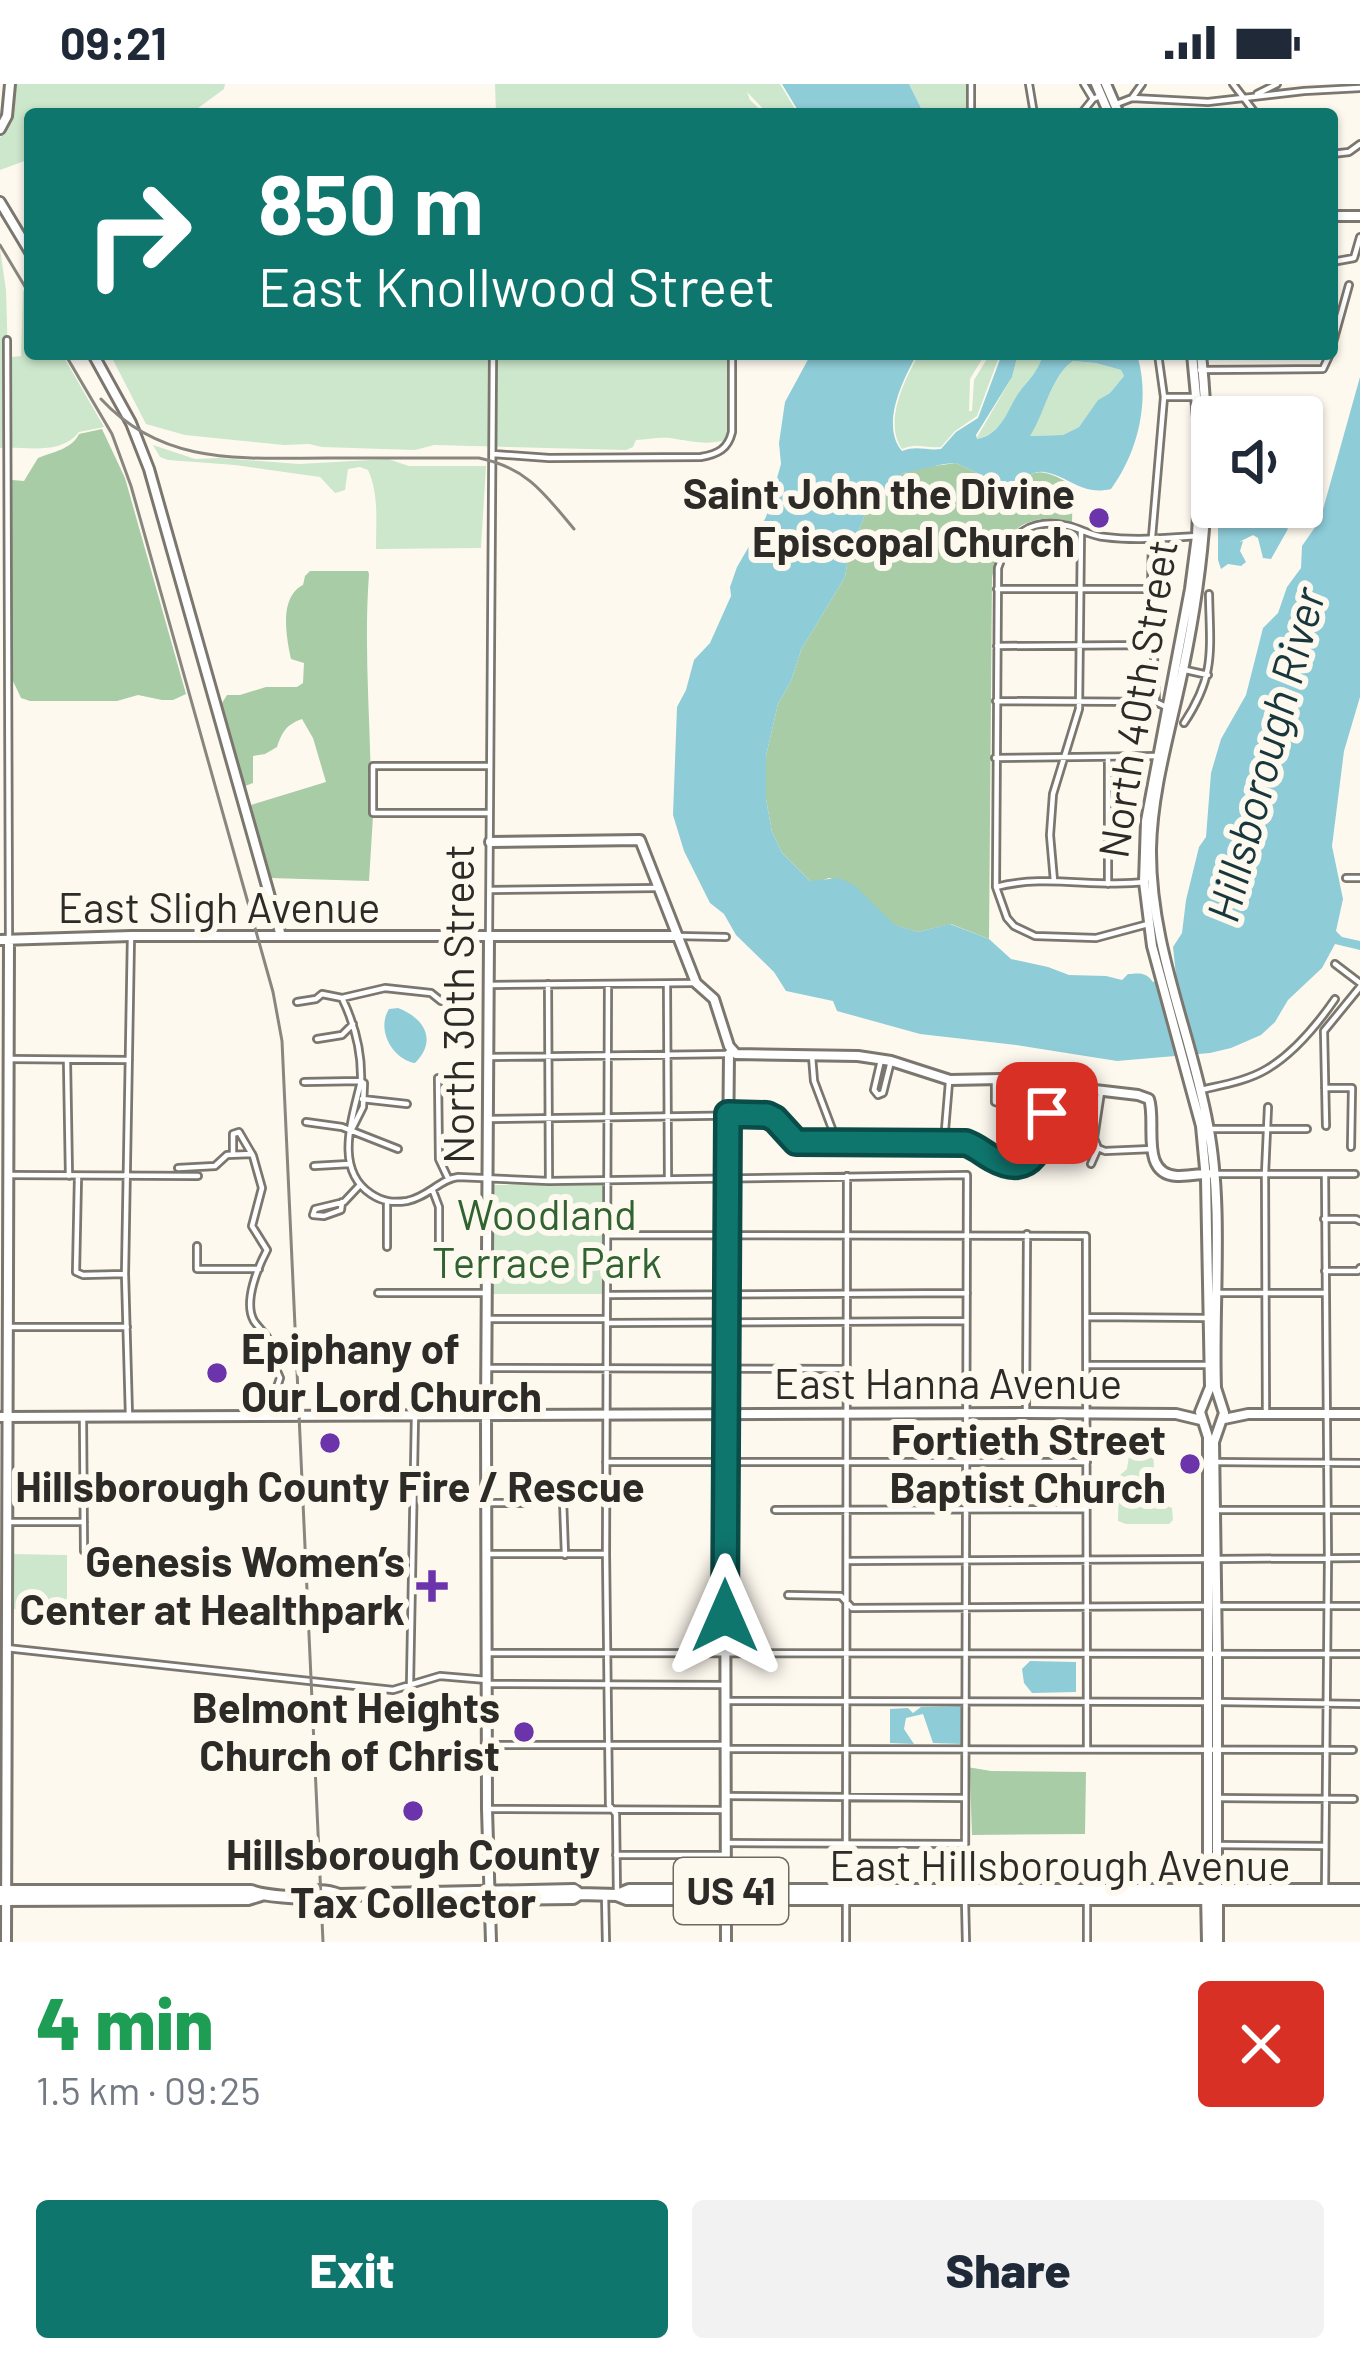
<!DOCTYPE html>
<html lang="en">
<head>
<meta charset="utf-8">
<style>
  :root { --surface:#fff; --page:#f2f2f3; --text:#1f2937; --muted:#747a83; --accent:#0f766e }
  body { margin:0; font-family:Barlow,sans-serif; background:var(--page); color:var(--text); height:100vh; display:flex; flex-direction:column; font-size:45px; white-space:nowrap }
  * { box-sizing:border-box; margin:0 }
  p { font-size:39px; color:var(--muted) }
  .icon { flex:none; width:66px; height:66px; fill:none; stroke:currentColor; stroke-width:2; stroke-linecap:round; stroke-linejoin:round }
  .map { position:relative; height:1858px; overflow:hidden }
  .drawer { display:flex; flex-direction:column; background:var(--surface); flex:1 }
  .drawer>* { flex:none }
  .guide { position:absolute; left:24px; top:24px; width:1314px; height:252px; border-radius:12px; box-shadow:0 3px 9px #0004; background:#0f766e; color:#fff; overflow:hidden }
  .fabs { position:absolute; left:1191px; top:312px; display:grid; gap:24px }
  .fabs a { display:grid; place-items:center; width:132px; height:132px; border-radius:12px; background:var(--surface); box-shadow:0 3px 9px #0004; font-size:60px }
  .pin { position:absolute; display:grid; place-items:center; width:102px; height:102px; color:#fff; margin:-51px; border-radius:24px; box-shadow:0 6px 18px #0006 }
  .me { position:absolute; width:132px; margin:-66px; rotate:0deg; stroke-linejoin:round; filter:drop-shadow(0 0 9px #0008) }
  .turn { display:flex; align-items:center; gap:42px; height:252px; padding:0 36px; font-size:54px }
  .turn .icon { width:156px; height:156px; stroke-width:2.5 }
  .turn b { display:block; font-size:84px; line-height:102px }
  .round { display:grid; place-items:center; flex:none; width:126px; height:126px; border-radius:12px; background:var(--page) }
  .overview { display:flex; align-items:center; justify-content:space-between; height:204px; padding:0 36px }
  h1 { font-size:72px; font-weight:800; line-height:90px; color:#1e9e55 }
  .primary-button { display:flex; gap:24px; margin-top:auto; padding:24px 36px }
  .primary-button a { flex:1; height:138px; border-radius:12px; background:var(--accent); color:#fff; font-size:48px; font-weight:800; line-height:138px; text-align:center }
  .primary-button a+a { background:var(--page); color:var(--text) }
  .status { display:flex; justify-content:space-between; align-items:center; height:84px; padding:0 60px; background:var(--surface); direction:ltr }
  .status svg { height:33px; fill:currentColor }
  .map>svg:first-child { display:block }
</style>
</head>
<body>
<div class="status"><b>09:21</b><svg viewBox="0 0 49 12"><path d="M0 12V9h3v3zM5 12V6h3v6zM10 12V3h3v9zM15 12V0h3v12zM26 1h20v11H26zM47 4h2v5h-2z"/></svg></div>
<div class="map">
<svg width="1360" height="1858" viewBox="0 0 1360 1858">
  <rect width="100%" height="100%" fill="#fef9ef"/>
  <path fill="#cce7cb" d="M14,0H225L224,5L190,30H30V75L0,86V54L14,23Z
    M495,0H780L798,30H768L747,8L750,16L765,30H496Z
    M909,0H968V30H924Z
    M0,165L6,206L9,308L11,273L21,272L23,206L30,217V270H62L104,343L79,348C60,372 26,362 0,364Z
    M110,270H731L729,346L726,356C707,361 695,358 676,355C664,352 649,355 636,356L633,363L626,366L434,361L415,366L322,363L309,360L284,361L185,351L146,340Z
    M919,270H985L970,295L969,327H972L974,296L990,270H1000L977,332L955,347L941,363C924,365 919,358 902,365C883,338 905,295 919,270Z
    M1018,270H1043C1037,291 1026,296 1016,314C1006,332 999,351 976,355L1012,293Z
    M1073,277L1096,279L1121,286L1124,292L1110,309L1098,316L1079,343L1063,351L1029,352C1045,330 1051,292 1073,277Z
    M153,361L195,375L220,374L299,380L388,375L409,382H486L481,464L376,465C376,438 379,410 368,386L360,383L348,385L345,406L335,409L320,393L235,381L168,376L160,373Z
    M491,1101H603V1210H491Z
    M1139,1357H1153L1155,1417L1172,1424L1173,1436L1169,1440H1126L1118,1437L1119,1392L1127,1385L1131,1358Z
    M11,1470L67,1471V1525H11Z"/>
  <path fill="#a7cca6" d="M102,345L125,394L186,610L173,616H162L138,611L117,617H30L21,614L12,595V396L24,397L38,374C53,368 72,365 79,350Z
    M956,379L1007,403C1018,400 1024,392 1034,389C1047,385 1062,396 1073,401L1072,438C1026,425 999,450 992,494L989,855L951,840L918,848L904,844L894,841L853,801L829,794L817,798L810,797L782,769L772,748L766,715V672L778,620L791,597L801,566L845,493L848,474L869,420L903,389L919,384Z
    M310,487H368L369,490C363,571 372,651 371,731L373,732L369,797L270,794L251,721L326,698L313,654L302,635C287,640 282,648 277,663L265,670L253,672V699L245,702L222,619L227,611H240L266,603H297L303,599L304,579L291,575C286,552 279,513 303,501L305,492Z
    M967,1683L991,1687L1086,1688L1085,1750L972,1751L970,1694L967,1693Z"/>
  <path fill="#8eccd8" fill-rule="evenodd" d="M782,0H909L924,30H800Z
    M811,270H917C903,296 880,341 902,367C917,361 926,367 941,365L956,348L978,334L1002,270H1018L1012,293L976,351L977,355C999,351 1006,331 1016,313C1027,296 1037,291 1043,270L1138,274C1150,317 1138,368 1111,405C1081,412 1069,392 1044,388C1030,386 1019,400 1007,403L956,379L944,380L903,389L869,420L848,474L845,493L801,566L791,597L778,620L766,672V715L772,748L782,769L810,797L839,794L854,801L895,841L918,848L950,840L989,855L1011,875L1048,883L1069,891L1106,892L1122,896L1128,890C1140,889 1146,888 1153,898L1176,891L1173,863L1182,849L1186,816L1199,763L1206,753L1211,689L1221,655L1246,611L1263,544L1278,529L1287,503L1301,484L1302,462L1320,436L1360,293V613L1344,667L1332,762L1343,815L1336,847L1342,853L1360,857V866L1335,860L1322,884L1288,916L1275,938L1261,951L1231,964L1210,969L1117,977L1016,961L920,950L837,927L833,917L786,907L774,888L736,851L724,830L710,819L684,767L673,731L677,623L686,606L694,576L710,559L731,512L730,503L737,483L766,433L781,380L779,359L785,318ZM1073,277L1096,279L1121,286L1124,292L1110,309L1098,316L1079,343L1063,351L1030,352C1045,329 1051,292 1073,277Z
    M1218,434L1280,436L1288,445L1271,475L1263,474L1258,454L1253,451L1239,458L1243,457L1240,467L1246,478L1241,482L1228,480L1221,485L1218,476Z
    M398,924C424,934 438,956 415,979C392,975 376,945 389,925Z
    M1030,1577L1076,1578V1608L1032,1609L1024,1599L1022,1585Z
    M960,1622L963,1624V1660L933,1659L923,1630L906,1634L904,1645L914,1660L890,1659V1625L908,1624L913,1629L921,1623Z"/>
  <g fill="none" stroke-linecap="round" stroke-linejoin="round">
    <defs>
      <path id="street" d="M1029,0L1034,30
        M1084,0L1093,15
        M1233,0L1256,30
        M1257,10L1277,0
        M1132,14L1142,0
        M1114,21L1132,14L1208,18L1304,7L1360,4
        M971,30V0
        M1081,30L1093,15L1100,12
        M1332,70L1349,68L1360,60
        M1332,178L1354,174L1360,153
        M7,256L9,856
        M1332,262L1349,201
        M1200,286L1323,285L1330,270
        M1164,313H1195
        M493,370L549,374L701,373C718,370 728,365 732,348V270
        M997,505H1151
        M997,562L1152,561
        M1181,585L1208,591
        M996,617L1156,618L1168,624
        M1156,618L1151,505L1152,453L1164,313L1158,270
        M1184,639C1216,591 1210,566 1209,510
        M995,674L1157,672
        M1108,674V800
        M490,682H373V729H490
        M1346,794H1360
        M1054,797L1050,751L1053,710L1079,625L1081,447
        M996,803C1045,790 1095,804 1145,798
        M490,806L658,804
        M1148,840L1096,854L1035,852L1014,842L1007,834L996,803L998,484C1009,450 1032,433 1069,442C1081,445 1092,452 1105,453C1135,457 1169,454 1199,452
        M677,852L726,853
        M489,854L493,270
        M1335,880L1360,899
        M548,900L549,1097
        M608,900L606,1470L609,1721L616,1730L617,1811
        M490,901L694,899
        M667,901L668,1094
        M342,914C355,941 362,967 361,997L364,999L363,1023L352,1045
        M297,918L316,915L322,910L342,914L385,904L431,909L441,917
        M317,955L342,951L353,940
        M812,972L814,997L837,1058
        M489,973L729,970
        M9,975L129,976
        M881,976L874,1006L878,1011L883,1009L891,977
        M67,978L69,1092
        M438,994L439,1075L448,1094
        M995,995V1018L1005,1021L1008,996
        M361,997C353,1033 333,1085 371,1110C383,1118 393,1119 407,1117C428,1113 440,1095 458,1093L549,1097L967,1091L965,1802
        M304,998L359,997
        M1325,1004H1352L1351,1063
        M1201,1006C1222,1001 1247,997 1267,985C1294,969 1317,941 1335,915
        M1101,1008L1094,1054L1098,1064L1105,1067L1152,1065
        M362,1015L407,1020
        M488,1035L767,1031L775,1035L796,1058L966,1059C977,1063 983,1069 992,1074C1045,1104 1047,1034 1052,1001
        M306,1038L342,1043L398,1065
        M1326,1042L1324,947L1360,903
        M1209,1045H1307
        M944,1058L949,998
        M233,1070V1050L239,1048L253,1072L262,1104L252,1142L267,1166C258,1183 243,1218 254,1237C258,1243 263,1247 267,1253L254,1267L258,1280L276,1285L280,1294L277,1303L263,1315V1332
        M1091,1080L1098,1064
        M314,1082L349,1080
        M178,1084L215,1082L227,1071L252,1070
        M1214,1090H1355
        M1325,1090L1328,1475L1325,1806
        M8,1091L198,1092
        M78,1093L76,1188L83,1191L125,1190
        M433,1107L439,1123V1160
        M315,1125L344,1118L359,1102
        M315,1125L313,1131L324,1132L341,1126L342,1118
        M1324,1135H1356L1360,1137
        M607,1151L1086,1152L1087,1665
        M197,1162V1185H259
        M387,1163V1120
        M1325,1187H1358L1360,1184
        M378,1209H486
        M1215,1209H1323
        M607,1211L967,1209
        M1087,1233L1207,1234
        M487,1235H607
        M607,1239L966,1237
        M8,1243H127
        M1087,1281H1207
        M486,1284L847,1285
        M1026,1329L1027,1150
        M1266,1330L1265,1090L1268,1023
        M129,1332L125,1190L131,852
        M83,1335L84,1467
        M606,1378H1087
        M1215,1378L1360,1379
        M488,1419H530L563,1401L566,1406L563,1415L565,1471
        M775,1426L1086,1425
        M1214,1426H1360
        M7,1438H84
        M487,1470H606
        M1218,1475L1360,1474
        M847,1477L1207,1475
        M788,1511L841,1512L852,1524L1209,1522
        M1217,1522H1360
        M6,1564L393,1606L440,1592L487,1596
        M487,1569L1360,1570
        M410,1600L415,1331
        M487,1600L725,1601
        M725,1617L1206,1618
        M1217,1618L1360,1620
        M488,1661H726
        M726,1665L1353,1666
        M725,1712L965,1714
        M1217,1714L1354,1715
        M487,1725L725,1726
        M726,1759L965,1760
        M1217,1761L1325,1762
        M616,1771H725
        M846,1804L847,1092
        M605,1811L606,1858
        M965,1816L966,1858
        M1087,1816V1858
        M846,1858V1816"/>
      <path id="secondary" d="M1096,0L1109,30
        M1106,0L1119,30
        M0,45L7,32L10,0
        M0,118L30,168
        M1332,132H1360
        M93,270L131,339L149,385L281,852
        M1192,270L1201,365L1197,452L1190,505L1146,737L1144,798L1152,862L1201,1042L1206,1095L1210,1303L1200,1328L1208,1353V1806
        M1201,270C1213,382 1206,476 1183,586C1171,644 1152,706 1151,765C1150,862 1191,948 1208,1041C1224,1123 1213,1220 1216,1304L1224,1329L1214,1358L1217,1570V1806
        M490,758L640,756L696,899L714,915L729,962L736,970L858,972L891,977L950,996L1001,995L1138,1011L1149,1015C1157,1038 1139,1090 1177,1092C1187,1092 1198,1090 1208,1090
        M489,854L486,1331L487,1725L491,1858
        M0,856L131,852H677
        M0,1333L1026,1329L1176,1330L1201,1336
        M1224,1335L1248,1330H1360
        M6,1858L9,856
        M726,1858L725,1377L729,970"/>
      <path id="primary" d="M0,1807H251C266,1813 325,1817 339,1811
        M1207,1809L1208,1858
        M1217,1809V1858
        M298,1811C313,1807 324,1805 339,1811L574,1806L579,1810L617,1811L627,1815H1360
        M617,1811L629,1806H1360
        M456,1813L470,1815L573,1814L579,1810
        M0,1816L248,1815L261,1811"/>
    </defs>
    <use href="#street" stroke="#7b776e" stroke-width="10"/>
    <use href="#secondary" stroke="#7b776e" stroke-width="14"/>
    <use href="#primary" stroke="#7b776e" stroke-width="16"/>
    <use href="#street" stroke="#fff" stroke-width="4.5"/>
    <use href="#secondary" stroke="#fff" stroke-width="8"/>
    <use href="#primary" stroke="#fff" stroke-width="10"/>
    <path stroke="#89867f" stroke-width="3" d="M0,161L30,211
      M65,270L112,350L131,402L273,908L282,957L323,1858
      M101,315C164,383 244,374 329,374C379,374 429,374 479,374C527,384 544,409 574,445"/>
  </g>
  <g fill="none" stroke-linecap="round" stroke-linejoin="round">
    <defs>
      <path id="route" d="M725,1532L728,1030L767,1031L775,1035L796,1058L966,1059C977,1063 983,1069 992,1074C1033,1097 1043,1060 1047,1029"/>
    </defs>
    <use href="#route" stroke="#0a4d48" stroke-width="30"/>
    <use href="#route" stroke="#0f766e" stroke-width="21"/>
  </g>
  <g fill="#6b34ab" stroke="#fef9ef" stroke-width="4.5">
    <circle cx="1099" cy="434" r="12"/>
    <circle cx="217" cy="1289" r="12"/>
    <circle cx="330" cy="1359" r="12"/>
    <circle cx="1190" cy="1380" r="12"/>
    <path d="M426 1484h12v12h12v12h-12v12h-12v-12h-12v-12h12z"/>
    <circle cx="524" cy="1648" r="12"/>
    <circle cx="413" cy="1727" r="12"/>
  </g>
  <g text-anchor="middle" stroke-width="12" stroke-linejoin="round" paint-order="stroke">
    <rect fill="#fef9ef" stroke="#6c6963" stroke-width="3" x="674" y="1774" width="114" height="66" rx="9"/>
    <g font-size="39" font-weight="bold" fill="#2d2b27">
      <text x="731" y="1821">US 41</text>
    </g>
    <g font-size="42" font-weight="bold" fill="#2d2b27" stroke="#fef9ef" text-anchor="end">
      <text x="1075" y="425">Saint John the Divine<tspan x="1075" dy="48">Episcopal Church</tspan></text>
      <text x="241" y="1280" text-anchor="start">Epiphany of<tspan x="241" dy="48">Our Lord Church</tspan></text>
      <text x="1166" y="1371">Fortieth Street<tspan x="1166" dy="48">Baptist Church</tspan></text>
      <text x="330" y="1418" text-anchor="middle">Hillsborough County Fire / Rescue</text>
      <text x="405" y="1493">Genesis Women’s<tspan x="405" dy="48">Center at Healthpark</tspan></text>
      <text x="500" y="1639">Belmont Heights<tspan x="500" dy="48">Church of Christ</tspan></text>
      <text x="413" y="1786" text-anchor="middle">Hillsborough County<tspan x="413" dy="48">Tax Collector</tspan></text>
    </g>
    <g font-size="42" fill="#2d2b27" stroke="#fef9ef">
      <text transform="translate(1138 615) rotate(-81)" y="15">North 40th Street</text>
      <text x="219" y="839">East Sligh Avenue</text>
      <text transform="translate(459 920) rotate(-90)" y="15">North 30th Street</text>
      <text x="948" y="1315">East Hanna Avenue</text>
      <text x="1060" y="1797">East Hillsborough Avenue</text>
    </g>
    <g font-size="42" fill="#306331" stroke="#fef9ef">
      <text x="547" y="1146">Woodland<tspan x="547" dy="48">Terrace Park</tspan></text>
    </g>
    <g font-size="45" font-style="italic" fill="#18373d" stroke="#fef9ef">
      <text transform="translate(1266 671) rotate(-75)" y="16">Hillsborough River</text>
    </g>
  </g>
</svg>
<div class="fabs">
<a><svg class="icon" aria-label="sound" viewBox="0 0 24 24"><path d="M4 9h4l5-4v14l-5-4H4zM17 9q2 3 0 6"/></svg></a>
</div>
<div class="pin" style="left:1047px;top:1029px;background:#d93025"><svg class="icon" aria-label="arrive" viewBox="0 0 24 24"><path d="M6 21V4h12l-3 4 3 4H6"/></svg></div>
<svg class="me" style="left:725px;top:1532px" viewBox="-20 -20 40 40"><path d="M0-17L14 15 0 8-14 15z" fill="#0f766e" stroke="#fff" stroke-width="4"/></svg>
<div class="guide">
<div class="turn"><svg class="icon" aria-label="right" viewBox="0 0 24 24"><path d="M7 20v-9h11M14 6l5 5-5 5"/></svg><div><b>850 m</b>East Knollwood Street</div></div>
</div>
</div>
<section class="drawer">
<div class="overview"><div><h1>4 min</h1><p>1.5 km · 09:25</p></div><a class="round" style="background:#d93025;color:#fff"><svg class="icon" aria-label="close" viewBox="0 0 24 24"><path d="M6 6l12 12M18 6L6 18"/></svg></a></div>
<div class="primary-button"><a>Exit</a><a>Share</a></div>
</section>
</body>
</html>
